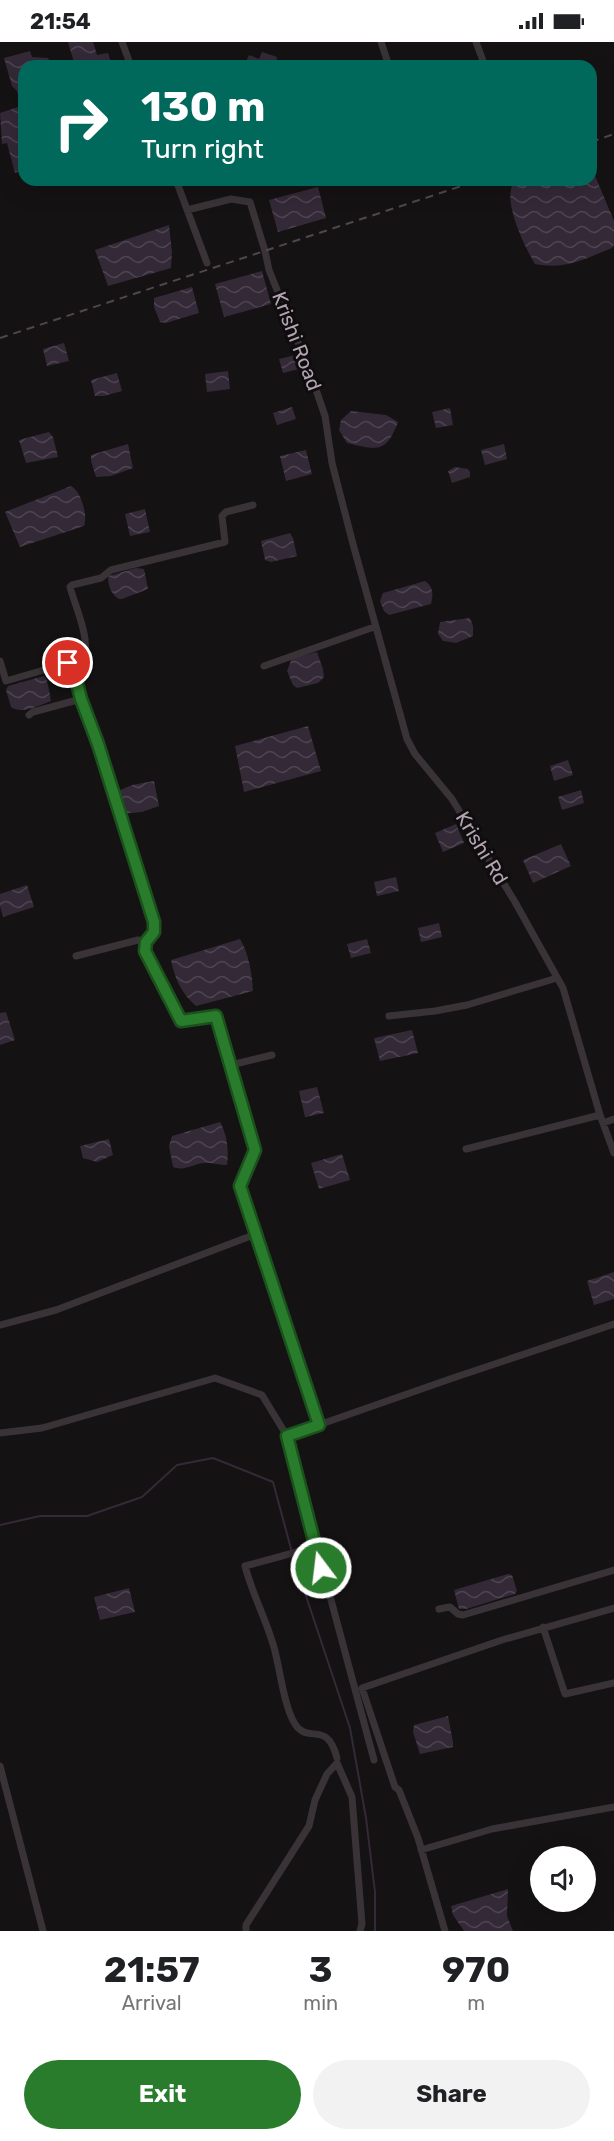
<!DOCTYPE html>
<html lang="en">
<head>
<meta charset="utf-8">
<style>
  :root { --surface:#fff; --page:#f2f2f2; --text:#202124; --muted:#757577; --accent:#297c2b }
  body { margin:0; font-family:Rubik,sans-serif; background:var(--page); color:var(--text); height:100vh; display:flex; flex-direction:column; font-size:22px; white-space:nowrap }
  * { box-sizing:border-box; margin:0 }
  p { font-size:20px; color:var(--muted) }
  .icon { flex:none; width:33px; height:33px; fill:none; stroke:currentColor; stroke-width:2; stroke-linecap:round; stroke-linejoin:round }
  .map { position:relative; height:1889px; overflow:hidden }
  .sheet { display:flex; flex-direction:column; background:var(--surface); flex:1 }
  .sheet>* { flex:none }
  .guide { position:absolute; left:18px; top:18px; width:579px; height:126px; border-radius:18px; box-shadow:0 6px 24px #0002; background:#00695c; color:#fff; overflow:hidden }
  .fabs { position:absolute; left:530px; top:1804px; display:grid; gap:12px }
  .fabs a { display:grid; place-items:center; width:66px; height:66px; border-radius:50%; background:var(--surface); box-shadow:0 6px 24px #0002; font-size:30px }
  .pin { position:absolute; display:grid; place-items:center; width:51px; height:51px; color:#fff; margin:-26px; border:3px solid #fff; border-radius:50%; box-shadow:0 2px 6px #0007 }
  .me { position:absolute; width:66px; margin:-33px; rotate:345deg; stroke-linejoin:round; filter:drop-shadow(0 0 4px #0008) }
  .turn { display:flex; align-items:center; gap:21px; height:126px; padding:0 24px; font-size:27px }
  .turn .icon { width:78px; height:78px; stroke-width:2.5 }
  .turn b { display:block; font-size:42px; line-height:51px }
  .eta { display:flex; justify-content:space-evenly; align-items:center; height:102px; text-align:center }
  .eta b { font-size:36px; font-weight:700; line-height:42px }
  .action { display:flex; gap:12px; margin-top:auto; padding:12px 24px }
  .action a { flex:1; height:69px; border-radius:36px; background:var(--accent); color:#fff; font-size:24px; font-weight:700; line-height:69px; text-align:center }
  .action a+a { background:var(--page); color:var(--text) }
  .status { display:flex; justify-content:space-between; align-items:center; height:42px; padding:0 30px; background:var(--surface); direction:ltr }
  .status svg { height:16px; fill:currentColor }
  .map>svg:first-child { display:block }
</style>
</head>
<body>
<div class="status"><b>21:54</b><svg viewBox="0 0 49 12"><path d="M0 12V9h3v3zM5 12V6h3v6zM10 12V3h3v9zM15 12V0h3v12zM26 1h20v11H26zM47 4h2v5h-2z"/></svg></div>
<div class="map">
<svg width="614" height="1889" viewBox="0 0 614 1889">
  <defs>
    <pattern id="water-waves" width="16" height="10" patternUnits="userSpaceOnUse" patternTransform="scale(1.5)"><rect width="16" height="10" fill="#342937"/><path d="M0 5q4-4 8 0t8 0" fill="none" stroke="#4f4552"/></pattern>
  </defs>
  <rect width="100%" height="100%" fill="#141213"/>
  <path fill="url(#water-waves)" d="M68,0H93L97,13L108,11L112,24H75Z
    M30,9L32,15L48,16L52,24H24V128L15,131L7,101L2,102L0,71L21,64L17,49L12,44L4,16Z
    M262,10L277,15L275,24H244L249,13L259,17Z
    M591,124L614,179V203L612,206C585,217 565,228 535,222C525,205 499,154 516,138H591Z
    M318,145L326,176L278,190L269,158Z
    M169,183L172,210L171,226L108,244L95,208Z
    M262,229L271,262L224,275L215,242Z
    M192,245L199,271L166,281L160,280L154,265V256Z
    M64,301L69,319L47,324L43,307Z
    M300,312L303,326L283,331L279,317Z
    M228,329L230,347L207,350L205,332Z
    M117,331L122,349L104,354H95L91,338Z
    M292,365L296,377L277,383L273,371Z
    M450,366L453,383L436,386L432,370Z
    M351,369L386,373L398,380C386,412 377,408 347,401L339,388L341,378Z
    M49,390L53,395L58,415L26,421L19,398Z
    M128,402L133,426L111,434L96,435L91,419V413Z
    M504,402L507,417L485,423L481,408Z
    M306,408L312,432L286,439L280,414Z
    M455,425L467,427L470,430V435L452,441L448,429Z
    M71,444C81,449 88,473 84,484L20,505L5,470Z
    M145,467L150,490L130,494L125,472Z
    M290,491L293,496L297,514L271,520L265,518L261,499Z
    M136,526L144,527L148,547L122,557H119C111,552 108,544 108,534Z
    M425,539C434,545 433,553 431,562L389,573L384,569L380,559L383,551Z
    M470,576L473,584V594L456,601L443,599L438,592L440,580Z
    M317,610L323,627L324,635L318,641L297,646L293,643L287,629L292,616Z
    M44,634L47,638L51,659C39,663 23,673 11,665L6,648L8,644Z
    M308,684L321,729L244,750L235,704Z
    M568,718L573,733L554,739L550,724Z
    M154,739L159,764L142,770L121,772L118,749L132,743Z
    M581,748L584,761L562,768L558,755Z
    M456,782L464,801L443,810L435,791Z
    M561,802L571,824L533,841L523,818Z
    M396,835L399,849L377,854L374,840Z
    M27,843L34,865L3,875L0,864V852Z
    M439,881L442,895L421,900L418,886Z
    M240,897C249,912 252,932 253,949L196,964C181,951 175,937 171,918Z
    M367,897L371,911L351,916L347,902Z
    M6,970L15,998L0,1003V971Z
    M412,988L418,1011L380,1019L374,996Z
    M317,1045L324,1071L305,1075L299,1049Z
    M220,1080C227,1092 229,1109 227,1123C219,1123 214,1121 207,1121C195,1120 186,1130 173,1125L169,1104L172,1094Z
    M109,1097L113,1113L97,1120L83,1116L80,1104Z
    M342,1112L350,1138L319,1147L311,1121Z
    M614,1230V1257L594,1263L587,1239Z
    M508,1532L512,1533L517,1549L515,1552L466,1567H459L454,1548Z
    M129,1546L135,1570L100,1578L94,1555Z
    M448,1674L453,1700V1705L420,1712L413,1690L414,1683Z
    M508,1847L507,1874L513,1889H464L453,1873L451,1864Z"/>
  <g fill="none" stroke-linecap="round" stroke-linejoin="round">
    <path stroke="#342937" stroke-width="2" d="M0,1483L40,1474H87L142,1455L177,1423L213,1416L273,1440L294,1518L350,1686L366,1776L375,1850V1889"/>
    <path stroke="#393338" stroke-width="7" d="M122,0L131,24
      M381,0L389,24
      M476,0L485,24
      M176,138L207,221
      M187,168L231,157L250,160L265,209L269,228L310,330L325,374L332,421L353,502L407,697L415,712L452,757L515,860L563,946L600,1073L614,1111
      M0,619L6,639L68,621L72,623L81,657L98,702L154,880V890L146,900L145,909L181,979L216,974L255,1109L240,1144L319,1383
      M72,623C75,620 80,618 83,614C92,601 74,561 70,545L72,543L101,536L111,528L225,500L222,474L226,470L253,463
      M264,624L374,585
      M29,673L33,670L81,657
      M76,914L138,898L146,900
      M389,974L435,969L467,963L557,936
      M231,1025L235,1022L272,1013
      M603,1081L614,1077
      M466,1107L600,1073
      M0,1283L56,1268L256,1192
      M0,1391L42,1386L215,1336L262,1353L287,1394
      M315,1505L245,1524C252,1551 265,1575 273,1602C280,1624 283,1663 295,1682C308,1703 327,1677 337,1716
      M439,1567L450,1565L458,1572L463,1573L614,1528
      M543,1585L565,1652L614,1641
      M374,1718L287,1394L450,1337L614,1282
      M0,1724L43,1889
      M421,1808L492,1787L614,1765
      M246,1889V1883L309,1784L315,1758L327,1732L337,1721L352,1755L362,1882L360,1889
      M445,1889L418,1796L399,1748L395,1745L362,1646L502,1598L614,1566"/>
    <path stroke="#4e474d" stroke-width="2" stroke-dasharray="8 6" stroke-linecap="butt" d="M591,100L614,92
      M0,296L480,138"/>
  </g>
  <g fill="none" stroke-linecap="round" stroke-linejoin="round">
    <defs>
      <path id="route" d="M68,621L73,626L81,657L98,702L154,880V890L146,900L145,909L181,979L216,974L255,1108L240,1144L319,1383L287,1394L321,1526"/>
    </defs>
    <use href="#route" stroke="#1b511c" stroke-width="15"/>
    <use href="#route" stroke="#297c2b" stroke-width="10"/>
  </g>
  <g text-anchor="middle" stroke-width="6" stroke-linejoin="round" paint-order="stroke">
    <g font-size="20" fill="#b4a4b3" stroke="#0f0d0e">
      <text transform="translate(297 299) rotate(69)" y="7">Krishi Road</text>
      <text transform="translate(482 806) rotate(59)" y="7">Krishi Rd</text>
    </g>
  </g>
</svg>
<div class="fabs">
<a><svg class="icon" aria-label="sound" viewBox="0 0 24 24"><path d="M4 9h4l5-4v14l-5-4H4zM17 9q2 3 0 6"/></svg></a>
</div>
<div class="pin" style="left:68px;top:621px;background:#d93025"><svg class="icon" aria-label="arrive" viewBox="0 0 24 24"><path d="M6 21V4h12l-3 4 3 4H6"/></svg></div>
<svg class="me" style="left:321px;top:1526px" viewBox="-20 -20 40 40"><circle r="17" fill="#297c2b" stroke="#fff" stroke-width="3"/><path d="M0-11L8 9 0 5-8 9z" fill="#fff"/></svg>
<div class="guide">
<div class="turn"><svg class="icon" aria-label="right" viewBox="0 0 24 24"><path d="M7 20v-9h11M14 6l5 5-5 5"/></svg><div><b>130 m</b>Turn right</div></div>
</div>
</div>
<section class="sheet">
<div class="eta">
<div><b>21:57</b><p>Arrival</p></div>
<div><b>3</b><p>min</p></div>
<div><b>970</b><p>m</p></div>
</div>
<div class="action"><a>Exit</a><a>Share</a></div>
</section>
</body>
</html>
